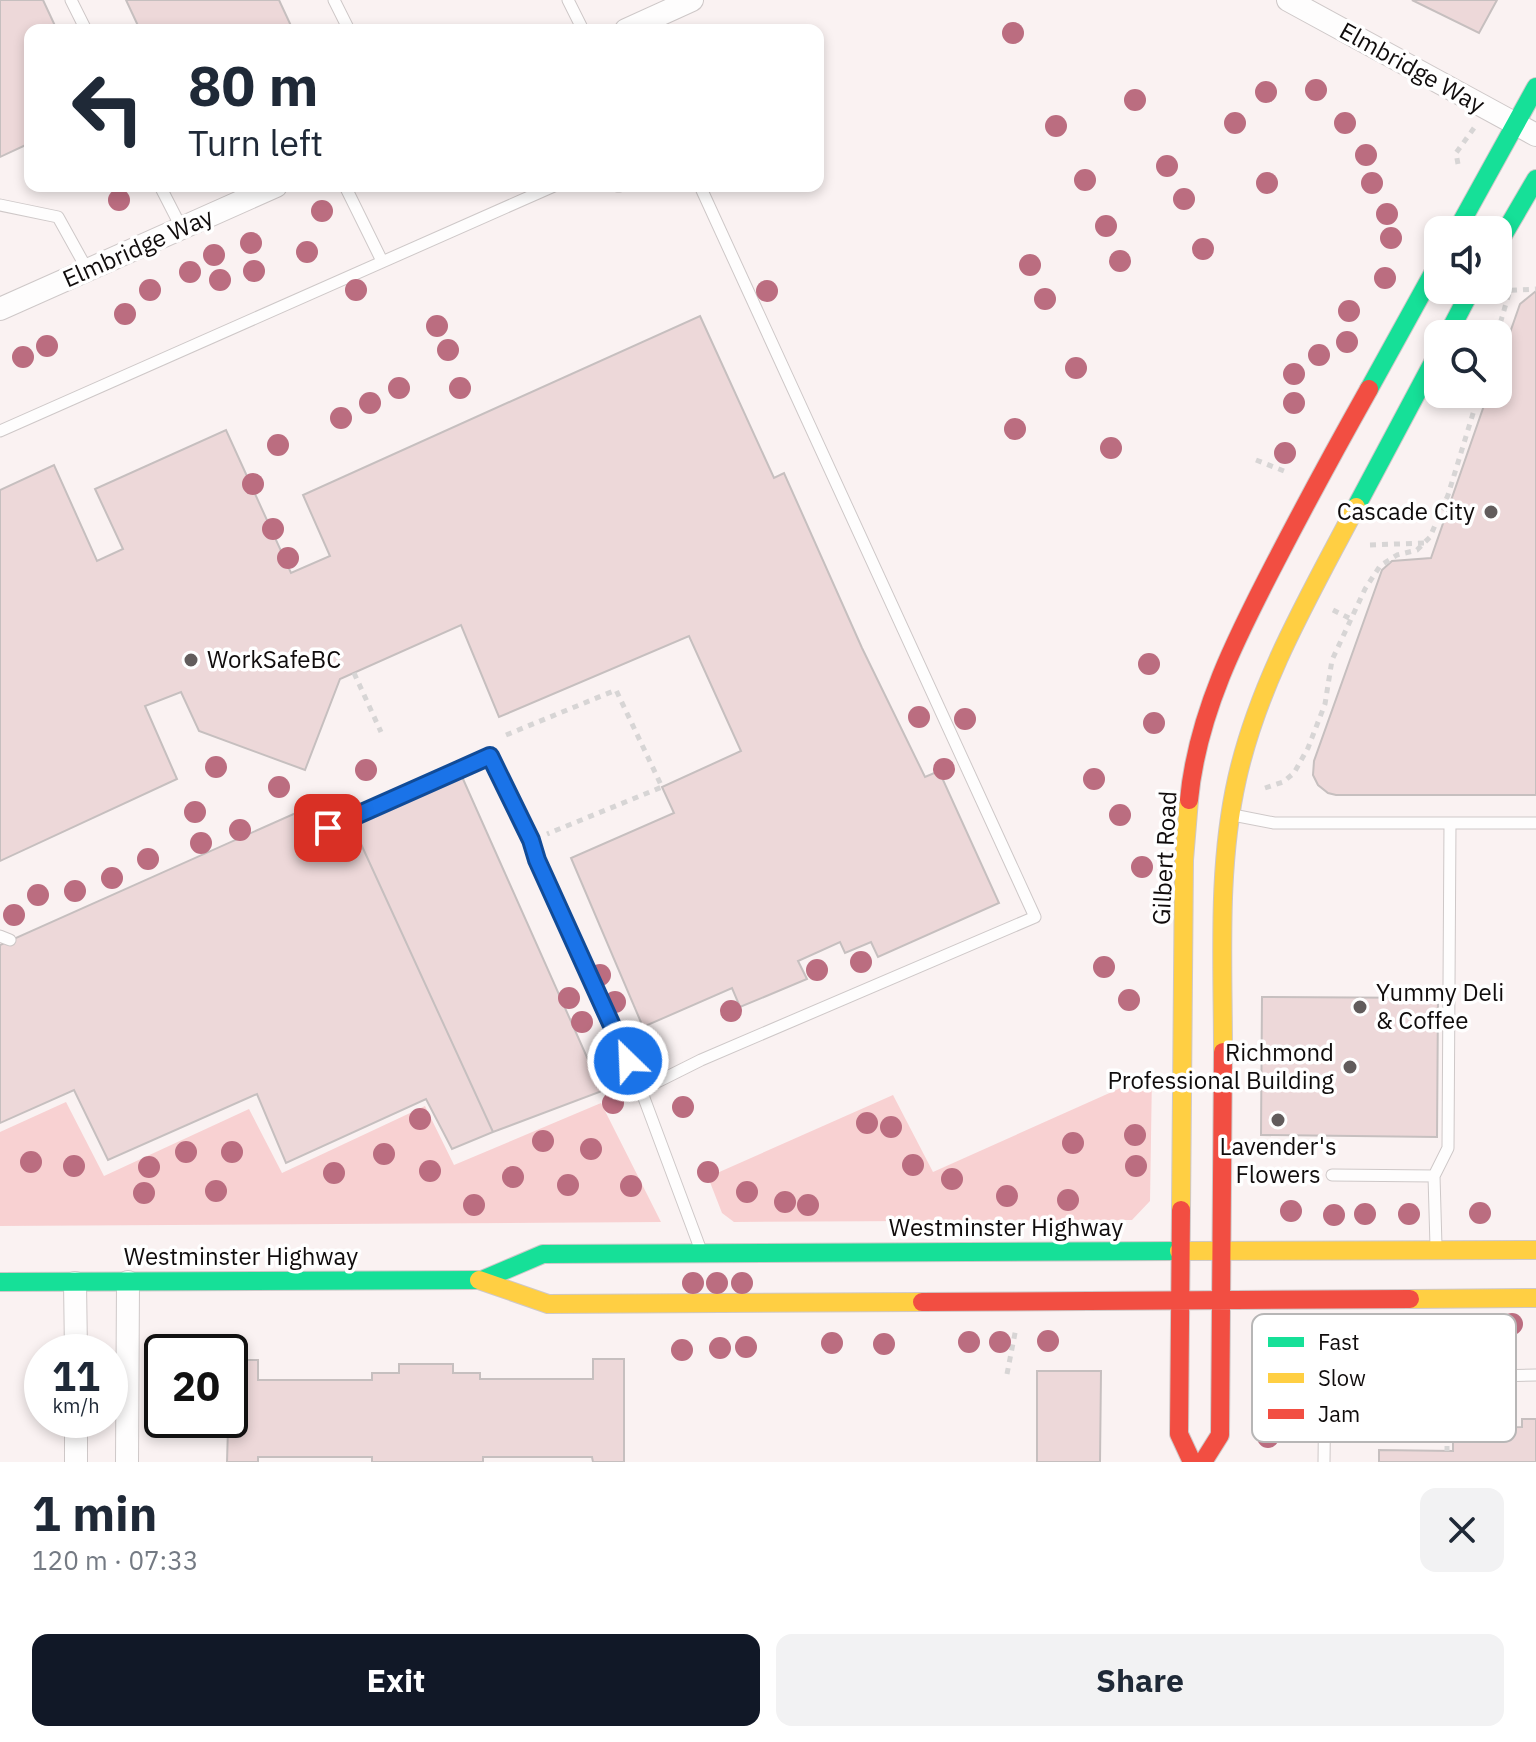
<!DOCTYPE html>
<html lang="en">
<head>
<meta charset="utf-8">
<style>
  :root { --surface:#fff; --page:#f2f2f3; --text:#1f2937; --muted:#747a83; --accent:#111827 }
  body { margin:0; font-family:"IBM Plex Sans",sans-serif; background:var(--page); color:var(--text); height:100vh; display:flex; flex-direction:column; font-size:30px; white-space:nowrap }
  * { box-sizing:border-box; margin:0 }
  p { font-size:26px; color:var(--muted) }
  .icon { flex:none; width:44px; height:44px; fill:none; stroke:currentColor; stroke-width:2; stroke-linecap:round; stroke-linejoin:round }
  .map { position:relative; height:1462px; overflow:hidden }
  .details { display:flex; flex-direction:column; background:var(--surface); flex:1 }
  .details>* { flex:none }
  .top-card { position:absolute; left:24px; top:24px; width:800px; height:168px; border-radius:16px; box-shadow:0 4px 12px #0003; background:#fff; color:var(--text); overflow:hidden }
  .fabs { position:absolute; left:1424px; top:216px; display:grid; gap:16px }
  .fabs a { display:grid; place-items:center; width:88px; height:88px; border-radius:16px; background:var(--surface); box-shadow:0 4px 12px #0003; font-size:40px }
  .speed { position:absolute; left:24px; top:1334px; display:flex; gap:16px; font-size:40px; font-weight:700; text-align:center }
  .speed>* { display:grid; place-content:center; width:104px; height:104px; border-radius:50%; background:var(--surface); box-shadow:0 4px 12px #0003; line-height:1 }
  .speed small { font-size:20px; font-weight:400 }
  .speed .limit { border:4px solid #111; border-radius:12px; background:#fff; color:#111 }
  .pin { position:absolute; display:grid; place-items:center; width:68px; height:68px; color:#fff; margin:-34px; border-radius:16px; box-shadow:0 4px 12px #0006 }
  .me { position:absolute; width:88px; margin:-44px; rotate:336deg; stroke-linejoin:round; filter:drop-shadow(0 0 6px #0008) }
  .turn { display:flex; align-items:center; gap:28px; height:168px; padding:0 32px; font-size:36px }
  .turn .icon { width:104px; height:104px; stroke-width:2.5 }
  .turn b { display:block; font-size:56px; line-height:68px }
  .round { display:grid; place-items:center; flex:none; width:84px; height:84px; border-radius:16px; background:var(--page) }
  .head { display:flex; align-items:center; justify-content:space-between; height:136px; padding:0 32px }
  h1 { font-size:48px; font-weight:800; line-height:60px }
  .cta { display:flex; gap:16px; margin-top:auto; padding:16px 32px }
  .cta a { flex:1; height:92px; border-radius:16px; background:var(--accent); color:#fff; font-size:32px; font-weight:800; line-height:92px; text-align:center }
  .cta a+a { background:var(--page); color:var(--text) }
  .map>svg:first-child { display:block }
</style>
</head>
<body>
<div class="map">
<svg width="1536" height="1462" viewBox="0 0 1536 1462">
  <rect width="100%" height="100%" fill="#faf2f2"/>
  <path fill="#f8d1d2" d="M1152,1074L1150,1201L1132,1220L734,1222L722,1213L708,1177L893,1095L933,1172Z
    M66,1102L104,1176L249,1109L282,1173L425,1106L454,1165L601,1103L661,1222L0,1226V1132Z"/>
  <path fill="#edd8d9" stroke="#c6bfbf" stroke-width="2" d="M0,0H43L57,30H30V143L0,157Z
    M126,0H279L293,30H140Z
    M1412,0H1497L1479,33Z
    M1536,291V795H1336L1328,793L1318,785L1313,775L1314,761L1382,570L1392,561L1431,558L1488,394H1498V367L1520,304Z
    M700,316L774,478L784,473L862,648L925,777L939,771L999,903L878,957L871,942L845,953L840,942L798,961L807,979L740,1007L732,988L643,1027L571,858L674,813L662,787L741,751L689,636L499,717L461,625L340,679L305,770L199,731L181,692L145,706L177,779L0,861V490L54,465L97,561L123,549L95,489L226,430L291,573L330,556L303,495Z
    M459,770L602,1091L493,1132L350,820Z
    M316,804L328,828L350,820L493,1132L452,1149L426,1099L286,1163L257,1094L108,1160L74,1090L0,1123V945Z
    M1262,997L1438,998L1437,1137L1261,1135Z
    M593,1359H624V1462H593L592,1457H483V1462H372V1457H258V1462H227L230,1360H258V1380H372V1373H399V1364H453V1373H480V1379H593Z
    M1037,1371H1101L1100,1462H1037Z
    M1522,1419H1536V1462H1379V1450L1453,1451V1428L1522,1427Z"/>
  <g fill="none" stroke-linecap="round" stroke-linejoin="round">
    <defs>
      <path id="lane" d="M71,0L86,30
        M334,0L349,30
        M568,0L583,30
        M160,186L182,229
        M345,186L382,261
        M617,186H620
        M0,205L58,217L88,271
        M0,431L554,186
        M1233,815L1274,823H1536
        M321,833L490,756L531,840L537,860L641,1090L700,1248
        M0,936L10,940
        M641,1090L701,1060L1035,917L700,186
        M1332,1175L1434,1176L1436,1246
        M1434,1176L1448,1148L1450,823
        M1324,1462L1325,1380L1536,1375"/>
      <path id="street" d="M1288,0L1536,135
        M626,30L692,0
        M0,309L276,186
        M75,1283L76,1352
        M76,1462V1420
        M127,1462L128,1282"/>
      <path id="fast" d="M1457,230L1536,87
        M1498,244L1536,179
        M1448,334L1471,290
        M1369,389L1438,264
        M1356,507L1438,353
        M482,1280L543,1254L1179,1251
        M0,1282L479,1280"/>
      <path id="slow" d="M1223,1052C1223,961 1217,868 1237,779C1259,681 1310,595 1356,507
        M1181,1210L1184,860L1189,800
        M1179,1251L1536,1250
        M479,1280L548,1304L922,1302
        M1410,1299L1536,1298"/>
      <path id="jam" d="M1189,800C1197,714 1237,636 1276,561C1306,503 1337,446 1369,389
        M1181,1210L1179,1434L1192,1462
        M922,1302L1410,1299
        M1203,1462L1220,1435L1223,1052"/>
    </defs>
    <use href="#lane" stroke="#cec8c8" stroke-width="13"/>
    <use href="#street" stroke="#cec8c8" stroke-width="24"/>
    <use href="#fast" stroke="#cec8c8" stroke-width="20"/>
    <use href="#slow" stroke="#cec8c8" stroke-width="20"/>
    <use href="#jam" stroke="#cec8c8" stroke-width="20"/>
    <path stroke="#d7d5d5" stroke-width="5" stroke-dasharray="6 6" stroke-linecap="butt" d="M1458,164L1456,153L1474,128
      M1499,291L1536,289
      M1497,334L1510,290
      M1256,460L1289,473
      M1370,545L1424,543
      M1333,610L1351,619
      M354,673L381,732
      M506,735L616,690L662,787L547,834
      M1265,788L1283,782L1294,773L1308,748L1325,704L1332,660L1365,589L1380,566L1397,555L1417,550L1430,537L1448,495L1479,394
      M1007,1374L1016,1328
      M1447,1422V1451"/>
    <use href="#lane" stroke="#fefdfd" stroke-width="11"/>
    <use href="#street" stroke="#fefdfd" stroke-width="22"/>
    <use href="#fast" stroke="#16e098" stroke-width="18"/>
    <use href="#slow" stroke="#ffcf43" stroke-width="18"/>
    <use href="#jam" stroke="#f24e42" stroke-width="18"/>
  </g>
  <g fill="#bb6d80">
    <circle cx="1013" cy="33" r="11"/>
    <circle cx="1316" cy="90" r="11"/>
    <circle cx="1266" cy="92" r="11"/>
    <circle cx="1135" cy="100" r="11"/>
    <circle cx="1235" cy="123" r="11"/>
    <circle cx="1345" cy="123" r="11"/>
    <circle cx="1056" cy="126" r="11"/>
    <circle cx="1366" cy="155" r="11"/>
    <circle cx="1167" cy="166" r="11"/>
    <circle cx="1085" cy="180" r="11"/>
    <circle cx="1267" cy="183" r="11"/>
    <circle cx="1372" cy="183" r="11"/>
    <circle cx="1184" cy="199" r="11"/>
    <circle cx="119" cy="200" r="11"/>
    <circle cx="322" cy="211" r="11"/>
    <circle cx="1387" cy="214" r="11"/>
    <circle cx="1106" cy="226" r="11"/>
    <circle cx="1391" cy="238" r="11"/>
    <circle cx="251" cy="243" r="11"/>
    <circle cx="1203" cy="249" r="11"/>
    <circle cx="307" cy="252" r="11"/>
    <circle cx="214" cy="255" r="11"/>
    <circle cx="1120" cy="261" r="11"/>
    <circle cx="1030" cy="265" r="11"/>
    <circle cx="254" cy="271" r="11"/>
    <circle cx="190" cy="272" r="11"/>
    <circle cx="1385" cy="278" r="11"/>
    <circle cx="220" cy="280" r="11"/>
    <circle cx="150" cy="290" r="11"/>
    <circle cx="356" cy="290" r="11"/>
    <circle cx="767" cy="291" r="11"/>
    <circle cx="1045" cy="299" r="11"/>
    <circle cx="1349" cy="311" r="11"/>
    <circle cx="125" cy="314" r="11"/>
    <circle cx="437" cy="326" r="11"/>
    <circle cx="1347" cy="342" r="11"/>
    <circle cx="47" cy="346" r="11"/>
    <circle cx="448" cy="350" r="11"/>
    <circle cx="1319" cy="355" r="11"/>
    <circle cx="23" cy="357" r="11"/>
    <circle cx="1076" cy="368" r="11"/>
    <circle cx="1294" cy="374" r="11"/>
    <circle cx="399" cy="388" r="11"/>
    <circle cx="460" cy="388" r="11"/>
    <circle cx="370" cy="403" r="11"/>
    <circle cx="1294" cy="403" r="11"/>
    <circle cx="341" cy="418" r="11"/>
    <circle cx="1015" cy="429" r="11"/>
    <circle cx="278" cy="445" r="11"/>
    <circle cx="1111" cy="448" r="11"/>
    <circle cx="1285" cy="453" r="11"/>
    <circle cx="253" cy="484" r="11"/>
    <circle cx="273" cy="529" r="11"/>
    <circle cx="288" cy="558" r="11"/>
    <circle cx="1149" cy="664" r="11"/>
    <circle cx="919" cy="717" r="11"/>
    <circle cx="965" cy="719" r="11"/>
    <circle cx="1154" cy="723" r="11"/>
    <circle cx="216" cy="767" r="11"/>
    <circle cx="944" cy="769" r="11"/>
    <circle cx="366" cy="770" r="11"/>
    <circle cx="1094" cy="779" r="11"/>
    <circle cx="279" cy="787" r="11"/>
    <circle cx="195" cy="812" r="11"/>
    <circle cx="1120" cy="815" r="11"/>
    <circle cx="240" cy="830" r="11"/>
    <circle cx="201" cy="843" r="11"/>
    <circle cx="148" cy="859" r="11"/>
    <circle cx="1142" cy="867" r="11"/>
    <circle cx="112" cy="878" r="11"/>
    <circle cx="75" cy="891" r="11"/>
    <circle cx="38" cy="895" r="11"/>
    <circle cx="14" cy="915" r="11"/>
    <circle cx="861" cy="962" r="11"/>
    <circle cx="1104" cy="967" r="11"/>
    <circle cx="817" cy="970" r="11"/>
    <circle cx="600" cy="975" r="11"/>
    <circle cx="569" cy="998" r="11"/>
    <circle cx="1129" cy="1000" r="11"/>
    <circle cx="615" cy="1002" r="11"/>
    <circle cx="731" cy="1011" r="11"/>
    <circle cx="582" cy="1022" r="11"/>
    <circle cx="649" cy="1041" r="11"/>
    <circle cx="613" cy="1103" r="11"/>
    <circle cx="683" cy="1107" r="11"/>
    <circle cx="420" cy="1119" r="11"/>
    <circle cx="867" cy="1123" r="11"/>
    <circle cx="891" cy="1127" r="11"/>
    <circle cx="1135" cy="1135" r="11"/>
    <circle cx="543" cy="1141" r="11"/>
    <circle cx="1073" cy="1143" r="11"/>
    <circle cx="591" cy="1149" r="11"/>
    <circle cx="186" cy="1152" r="11"/>
    <circle cx="232" cy="1152" r="11"/>
    <circle cx="384" cy="1154" r="11"/>
    <circle cx="31" cy="1162" r="11"/>
    <circle cx="913" cy="1165" r="11"/>
    <circle cx="74" cy="1166" r="11"/>
    <circle cx="1136" cy="1166" r="11"/>
    <circle cx="149" cy="1167" r="11"/>
    <circle cx="430" cy="1171" r="11"/>
    <circle cx="708" cy="1172" r="11"/>
    <circle cx="334" cy="1173" r="11"/>
    <circle cx="513" cy="1177" r="11"/>
    <circle cx="952" cy="1179" r="11"/>
    <circle cx="568" cy="1185" r="11"/>
    <circle cx="631" cy="1186" r="11"/>
    <circle cx="216" cy="1191" r="11"/>
    <circle cx="747" cy="1192" r="11"/>
    <circle cx="144" cy="1193" r="11"/>
    <circle cx="1007" cy="1196" r="11"/>
    <circle cx="1068" cy="1200" r="11"/>
    <circle cx="785" cy="1202" r="11"/>
    <circle cx="474" cy="1205" r="11"/>
    <circle cx="808" cy="1205" r="11"/>
    <circle cx="1291" cy="1211" r="11"/>
    <circle cx="1480" cy="1213" r="11"/>
    <circle cx="1365" cy="1214" r="11"/>
    <circle cx="1409" cy="1214" r="11"/>
    <circle cx="1334" cy="1215" r="11"/>
    <circle cx="693" cy="1283" r="11"/>
    <circle cx="717" cy="1283" r="11"/>
    <circle cx="742" cy="1283" r="11"/>
    <circle cx="1485" cy="1324" r="11"/>
    <circle cx="1512" cy="1324" r="11"/>
    <circle cx="1048" cy="1341" r="11"/>
    <circle cx="969" cy="1342" r="11"/>
    <circle cx="1000" cy="1342" r="11"/>
    <circle cx="832" cy="1343" r="11"/>
    <circle cx="884" cy="1344" r="11"/>
    <circle cx="746" cy="1347" r="11"/>
    <circle cx="720" cy="1348" r="11"/>
    <circle cx="682" cy="1350" r="11"/>
    <circle cx="1268" cy="1437" r="11"/>
  </g>
  <g fill="none" stroke-linecap="round" stroke-linejoin="round">
    <defs>
      <path id="route" d="M328,828L490,756L531,840L537,860L628,1061"/>
    </defs>
    <use href="#route" stroke="#114b97" stroke-width="20"/>
    <use href="#route" stroke="#1a73e8" stroke-width="14"/>
  </g>
  <g fill="#625c5c" stroke="#fff" stroke-width="3">
    <circle cx="1491" cy="512" r="8"/>
    <circle cx="191" cy="660" r="8"/>
    <circle cx="1360" cy="1007" r="8"/>
    <circle cx="1350" cy="1067" r="8"/>
    <circle cx="1278" cy="1120" r="8"/>
  </g>
  <g text-anchor="middle" stroke-width="7" stroke-linejoin="round" paint-order="stroke">
    <g font-size="24" fill="#100c0c" stroke="#fff">
      <text transform="translate(1412 68) rotate(29)" y="8">Elmbridge Way</text>
      <text transform="translate(138 248) rotate(-24)" y="8">Elmbridge Way</text>
      <text transform="translate(1165 858) rotate(-87)" y="8">Gilbert Road</text>
      <text x="1006" y="1236">Westminster Highway</text>
      <text x="241" y="1265">Westminster Highway</text>
    </g>
    <g font-size="24" fill="#100c0c" stroke="#fff" text-anchor="end">
      <text x="1475" y="520">Cascade City</text>
      <text x="207" y="668" text-anchor="start">WorkSafeBC</text>
      <text x="1376" y="1001" text-anchor="start">Yummy Deli<tspan x="1376" dy="28">&amp; Coffee</tspan></text>
      <text x="1334" y="1061">Richmond<tspan x="1334" dy="28">Professional Building</tspan></text>
      <text x="1278" y="1155" text-anchor="middle">Lavender's<tspan x="1278" dy="28">Flowers</tspan></text>
    </g>
  </g>
  <rect x="1252" y="1314" width="264" height="128" rx="12" fill="#fff" stroke="#b7b6b6" stroke-width="2"/>
  <rect x="1268" y="1337" width="36" height="10" fill="#16e098"/>
  <rect x="1268" y="1373" width="36" height="10" fill="#ffcf43"/>
  <rect x="1268" y="1409" width="36" height="10" fill="#f24e42"/>
  <g font-size="22" fill="#100c0c">
    <text x="1318" y="1350">Fast</text>
    <text x="1318" y="1386">Slow</text>
    <text x="1318" y="1422">Jam</text>
  </g>
</svg>
<div class="fabs">
<a><svg class="icon" aria-label="sound" viewBox="0 0 24 24"><path d="M4 9h4l5-4v14l-5-4H4zM17 9q2 3 0 6"/></svg></a>
<a><svg class="icon" aria-label="search" viewBox="0 0 24 24"><circle cx="10" cy="10" r="6"/><path d="M15 15l6 6"/></svg></a>
</div>
<div class="speed"><div>11<small>km/h</small></div><div class="limit">20</div></div>
<div class="pin" style="left:328px;top:828px;background:#d93025"><svg class="icon" aria-label="arrive" viewBox="0 0 24 24"><path d="M6 21V4h12l-3 4 3 4H6"/></svg></div>
<svg class="me" style="left:628px;top:1061px" viewBox="-20 -20 40 40"><circle r="17" fill="#1a73e8" stroke="#fff" stroke-width="3"/><path d="M0-11L8 9 0 5-8 9z" fill="#fff"/></svg>
<div class="top-card">
<div class="turn"><svg class="icon" aria-label="left" viewBox="0 0 24 24"><path d="M17 20v-9H6M10 6l-5 5 5 5"/></svg><div><b>80 m</b>Turn left</div></div>
</div>
</div>
<section class="details">
<div class="head"><div><h1>1 min</h1><p>120 m · 07:33</p></div><a class="round"><svg class="icon" aria-label="close" viewBox="0 0 24 24"><path d="M6 6l12 12M18 6L6 18"/></svg></a></div>
<div class="cta"><a>Exit</a><a>Share</a></div>
</section>
</body>
</html>
